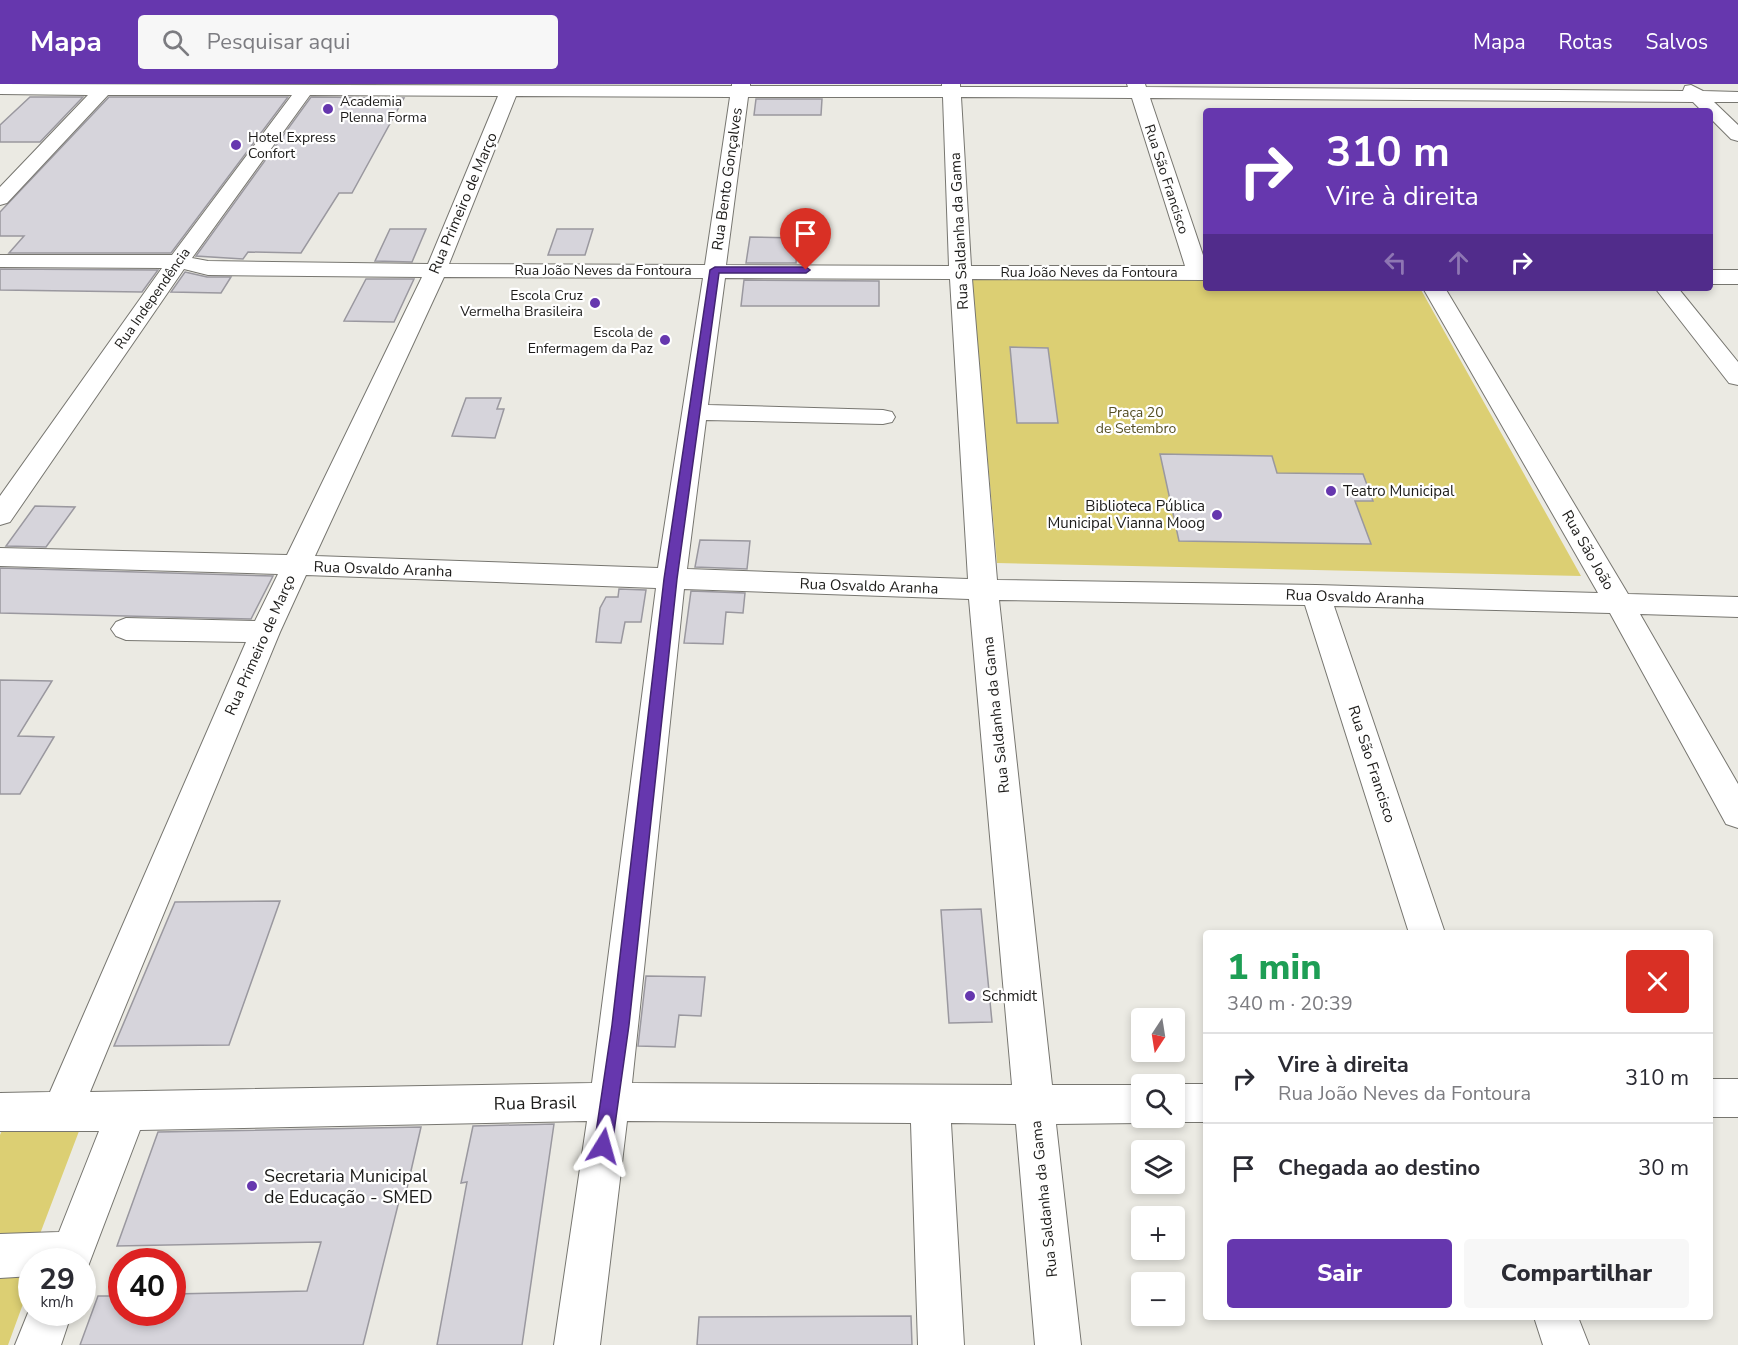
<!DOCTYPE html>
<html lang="pt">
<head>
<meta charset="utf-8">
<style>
  :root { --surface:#fff; --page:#f7f7f7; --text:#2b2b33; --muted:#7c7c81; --line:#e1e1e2; --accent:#6637ae }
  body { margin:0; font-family:"Nunito Sans",sans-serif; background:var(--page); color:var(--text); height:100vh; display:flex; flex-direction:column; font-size:22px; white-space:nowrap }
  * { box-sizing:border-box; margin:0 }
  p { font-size:20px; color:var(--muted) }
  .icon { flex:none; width:33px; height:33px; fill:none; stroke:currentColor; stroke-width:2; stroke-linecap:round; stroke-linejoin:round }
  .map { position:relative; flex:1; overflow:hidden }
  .details { position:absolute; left:1203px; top:846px; width:510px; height:390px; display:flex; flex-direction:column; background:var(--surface); border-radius:6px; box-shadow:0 3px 9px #0003 }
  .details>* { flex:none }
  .top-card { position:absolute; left:1203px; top:24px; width:510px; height:183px; border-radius:6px; box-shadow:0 3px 9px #0003; background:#6637ae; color:#fff; overflow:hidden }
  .needle { width:39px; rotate:192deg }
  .controls { position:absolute; left:1131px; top:924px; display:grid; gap:12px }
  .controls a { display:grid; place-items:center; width:54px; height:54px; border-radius:6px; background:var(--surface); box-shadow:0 3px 9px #0003; font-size:30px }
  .speed { position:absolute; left:18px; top:1164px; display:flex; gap:12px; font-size:30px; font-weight:700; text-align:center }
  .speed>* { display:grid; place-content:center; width:78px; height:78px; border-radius:50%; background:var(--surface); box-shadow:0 3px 9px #0003; line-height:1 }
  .speed small { font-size:15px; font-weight:400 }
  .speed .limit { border:9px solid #d22; background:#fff; color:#111 }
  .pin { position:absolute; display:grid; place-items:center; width:51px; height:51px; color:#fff; margin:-62px -26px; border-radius:50% 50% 50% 0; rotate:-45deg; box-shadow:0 0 6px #0007 }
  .pin .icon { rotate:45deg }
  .me { position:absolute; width:66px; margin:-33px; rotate:8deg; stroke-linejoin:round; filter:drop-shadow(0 0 4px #0008) }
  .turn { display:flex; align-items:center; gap:21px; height:126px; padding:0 24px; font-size:27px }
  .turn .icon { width:78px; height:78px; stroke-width:2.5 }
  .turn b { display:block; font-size:42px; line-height:51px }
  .lanes { display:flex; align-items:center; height:57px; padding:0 24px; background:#0003; justify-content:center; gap:30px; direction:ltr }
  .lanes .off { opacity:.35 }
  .round { display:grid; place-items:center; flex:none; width:63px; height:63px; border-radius:6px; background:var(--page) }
  .overview { display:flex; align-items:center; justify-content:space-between; height:102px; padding:0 24px }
  h1 { font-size:36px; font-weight:800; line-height:45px; color:#1e9e55 }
  .action { display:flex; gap:12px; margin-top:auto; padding:12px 24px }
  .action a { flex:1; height:69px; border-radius:6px; background:var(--accent); color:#fff; font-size:24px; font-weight:800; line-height:69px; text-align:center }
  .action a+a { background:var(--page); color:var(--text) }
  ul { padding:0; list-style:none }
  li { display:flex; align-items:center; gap:18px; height:90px; padding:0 24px; border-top:2px solid var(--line) }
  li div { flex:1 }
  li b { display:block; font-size:22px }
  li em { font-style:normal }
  header { display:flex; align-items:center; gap:36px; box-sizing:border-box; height:84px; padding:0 30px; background:var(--accent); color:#fff }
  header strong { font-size:28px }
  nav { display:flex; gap:33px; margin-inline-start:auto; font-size:21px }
  .search { width:420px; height:54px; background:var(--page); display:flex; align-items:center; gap:15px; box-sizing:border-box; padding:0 21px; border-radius:6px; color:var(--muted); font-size:22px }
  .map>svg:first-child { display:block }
</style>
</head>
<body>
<header>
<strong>Mapa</strong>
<div class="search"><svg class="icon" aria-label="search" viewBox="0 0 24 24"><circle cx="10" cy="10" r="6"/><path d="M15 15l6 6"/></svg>Pesquisar aqui</div>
<nav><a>Mapa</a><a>Rotas</a><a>Salvos</a></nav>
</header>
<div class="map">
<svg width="1738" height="1261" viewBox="0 0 1738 1261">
  <rect width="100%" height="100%" fill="#ebeae3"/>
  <path fill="#dccf73" d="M971,189L1206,190V204H1420L1581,492L997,479Z
    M84,1034L35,1163L0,1164V1051L6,1037Z
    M31,1187V1198L8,1261H0V1189Z"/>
  <path fill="#d6d4db" stroke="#9a989f" stroke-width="1.5" d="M30,13H83L40,58H0V41Z
    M109,13H288L171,169H9L24,152H0V128Z
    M311,13L404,14L352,109H339L301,169L248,168L243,175L196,172Z
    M756,15H822L821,31H754Z
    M390,145H426L412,178L375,177Z
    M557,145H593L585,171H548Z
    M750,153L798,154L796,179H746Z
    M0,185L158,186L142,208L0,206Z
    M185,188L207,193H231L221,209L171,208Z
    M366,195H414L394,238L344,237Z
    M744,196L879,197V222H741Z
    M1010,263L1048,264L1058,339H1017Z
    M466,314H501L497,325H504L495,354L452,352Z
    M1160,370L1272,372L1277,389L1363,390L1373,417H1355L1371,460L1179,457Z
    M35,422L75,423L46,463L6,462Z
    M700,456L750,457L747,485L695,483Z
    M0,484L273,492L251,535L0,529Z
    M619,505L646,506L641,538H625L621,559L596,558L600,524L606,513H618Z
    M691,507L745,509L743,529L726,528L723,560L684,559Z
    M0,596L52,597L18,652L54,653L20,710H0Z
    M280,817L229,961L114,962L175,818Z
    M981,825L992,938L949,939L941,826Z
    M646,892L705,893L701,932L679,931L675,963L638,962Z
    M554,1040L522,1261H437L467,1098L461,1099L473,1042Z
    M421,1043L405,1113H400L363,1261H80L98,1212H122V1228H172V1210L307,1207L321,1158L117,1162L158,1048Z
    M911,1232L912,1261H697L699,1233Z"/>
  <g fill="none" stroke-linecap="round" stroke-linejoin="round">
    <defs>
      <path id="minor" d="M0,0L732,2V0H750V2H942V0H960V3H1128L1127,0H1145L1146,3L1683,7L1685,2L1691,1L1703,7L1738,8V18H1714L1738,41V57L1731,55L1710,34V27H1702L1693,18L1150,14L1206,180V196L972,195L997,496L1316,501L1598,509L1423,204H1445L1628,510L1738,513V533L1640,530L1738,700V744L1726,740L1610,529L1334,522L1445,849H1409L1305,521L999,516L1052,1001H1142V1034H1156L1142,1039L1056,1040L1081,1261H1035L1016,1040L951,1039L964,1261H918L911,1039L627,1037L600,1261H554L587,1037L140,1046L84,1193L82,1194V1178H32V1192L0,1194V1150L59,1148L99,1047H0V1009L50,1008L246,558L126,556L116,552L111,545L116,538L126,534L255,537L278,490L0,482V464L287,471L422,193L208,191L184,185L10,438L0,441V412L162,184L0,183V171H172L292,11H108L7,119L0,121V103L88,11L0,10ZM310,11L498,12L428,180L208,177L192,174ZM516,12L730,13L705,181L449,180ZM748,13H943L949,182L726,181ZM961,13L1132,14L1185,182H971ZM444,193L703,194L658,484L315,472ZM725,194L950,195L968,495L687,485L706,336L883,340L892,338L895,333L892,328L883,326L708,321ZM306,491L656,504L592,999L90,1008L280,548ZM684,505L969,515L1012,1001L632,999Z
        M1710,186H1738V200H1710Z
        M1655,204H1678L1738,278V301L1729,299Z
        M1710,995H1738V1033H1710Z
        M1172,1000H1206V1038H1174L1162,1034H1174V1000Z
        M32,1219V1228H72L61,1261H15Z
        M1534,1233H1578L1589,1261H1543Z"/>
    </defs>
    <use href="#minor" stroke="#777670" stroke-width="2"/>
    <use href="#minor" fill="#fff" fill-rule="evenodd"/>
  </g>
  <path fill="#6637ae" stroke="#422471" stroke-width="1.5" d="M715,183H806L810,186L806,189H719L677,495L629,941L612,1062L610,1068L603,1071L597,1068L594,1062L612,941L664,495L710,186Z"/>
  <g fill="#6637ae" stroke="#fff" stroke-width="2">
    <circle cx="328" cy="25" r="6"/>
    <circle cx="236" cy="61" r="6"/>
    <circle cx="595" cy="219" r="6"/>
    <circle cx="665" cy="256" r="6"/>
    <circle cx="1331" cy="407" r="6"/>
    <circle cx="1217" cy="431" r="6"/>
    <circle cx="970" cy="912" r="6"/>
    <circle cx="252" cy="1102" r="6"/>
  </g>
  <g text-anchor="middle" stroke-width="4.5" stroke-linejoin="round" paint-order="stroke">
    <g font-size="14" fill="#1c1b19" stroke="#fff" text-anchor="start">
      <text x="340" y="22">Academia<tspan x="340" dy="16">Plenna Forma</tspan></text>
      <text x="248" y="58">Hotel Express<tspan x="248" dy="16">Confort</tspan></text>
      <text x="583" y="216" text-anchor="end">Escola Cruz<tspan x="583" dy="16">Vermelha Brasileira</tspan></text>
      <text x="653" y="253" text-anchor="end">Escola de<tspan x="653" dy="16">Enfermagem da Paz</tspan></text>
    </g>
    <g font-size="14" fill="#1c1b19" stroke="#fff">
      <text transform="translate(1167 95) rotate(72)" y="5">Rua São Francisco</text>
      <text x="603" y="191">Rua João Neves da Fontoura</text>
      <text x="1089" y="193">Rua João Neves da Fontoura</text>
      <text transform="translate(152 214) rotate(-55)" y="5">Rua Independência</text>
    </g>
    <g font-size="14" fill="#544e23" stroke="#fff">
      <text x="1136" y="333">Praça 20<tspan x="1136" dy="16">de Setembro</tspan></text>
    </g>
    <g font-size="15" fill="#1c1b19" stroke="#fff">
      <text transform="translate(727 95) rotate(-82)" y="5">Rua Bento Gonçalves</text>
      <text transform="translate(463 119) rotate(-67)" y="5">Rua Primeiro de Março</text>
      <text transform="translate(959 147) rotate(-93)" y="5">Rua Saldanha da Gama</text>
      <text transform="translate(1588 466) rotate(60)" y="5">Rua São João</text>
      <text transform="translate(383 485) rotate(2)" y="5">Rua Osvaldo Aranha</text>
      <text transform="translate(869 502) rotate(2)" y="5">Rua Osvaldo Aranha</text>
      <text transform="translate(1355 513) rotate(2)" y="5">Rua Osvaldo Aranha</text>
      <text transform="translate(260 561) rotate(-66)" y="5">Rua Primeiro de Março</text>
      <text transform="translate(996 631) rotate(-96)" y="5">Rua Saldanha da Gama</text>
      <text transform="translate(1372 680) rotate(72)" y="5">Rua São Francisco</text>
      <text transform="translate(1044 1115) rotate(-96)" y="5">Rua Saldanha da Gama</text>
    </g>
    <g font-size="15" fill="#1c1b19" stroke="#fff" text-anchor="start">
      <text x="1343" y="412">Teatro Municipal</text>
      <text x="1205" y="427" text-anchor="end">Biblioteca Pública<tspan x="1205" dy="17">Municipal Vianna Moog</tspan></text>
      <text x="982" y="917">Schmidt</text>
    </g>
    <g font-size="18" fill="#1c1b19" stroke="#fff">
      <text transform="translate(535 1019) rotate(-1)" y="6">Rua Brasil</text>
    </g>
    <g font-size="18" fill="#1c1b19" stroke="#fff" text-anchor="start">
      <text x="264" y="1098">Secretaria Municipal<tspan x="264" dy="21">de Educação - SMED</tspan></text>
    </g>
  </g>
</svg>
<div class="controls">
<a><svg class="needle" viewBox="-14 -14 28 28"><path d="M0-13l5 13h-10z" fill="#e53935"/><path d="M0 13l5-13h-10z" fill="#7c7c81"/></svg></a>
<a><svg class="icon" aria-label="search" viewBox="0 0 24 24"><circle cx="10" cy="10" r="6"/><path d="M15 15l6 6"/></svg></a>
<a><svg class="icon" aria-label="layers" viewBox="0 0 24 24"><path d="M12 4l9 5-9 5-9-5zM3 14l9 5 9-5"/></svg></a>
<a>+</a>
<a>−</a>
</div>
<div class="speed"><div>29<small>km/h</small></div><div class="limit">40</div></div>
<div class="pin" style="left:806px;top:186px;background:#d93025"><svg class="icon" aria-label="arrive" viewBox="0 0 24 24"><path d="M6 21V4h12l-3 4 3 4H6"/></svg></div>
<svg class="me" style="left:603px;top:1062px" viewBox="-20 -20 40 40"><path d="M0-17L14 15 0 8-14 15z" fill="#6637ae" stroke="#fff" stroke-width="4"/></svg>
<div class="top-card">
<div class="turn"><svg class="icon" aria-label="right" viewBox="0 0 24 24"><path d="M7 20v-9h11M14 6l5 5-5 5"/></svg><div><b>310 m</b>Vire à direita</div></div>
<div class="lanes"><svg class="icon off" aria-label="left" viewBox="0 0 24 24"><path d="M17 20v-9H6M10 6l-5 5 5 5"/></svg><svg class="icon off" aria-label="ahead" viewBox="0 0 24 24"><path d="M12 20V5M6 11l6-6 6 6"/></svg><svg class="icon" aria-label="right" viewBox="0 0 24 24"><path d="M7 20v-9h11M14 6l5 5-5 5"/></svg></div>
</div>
<section class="details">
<div class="overview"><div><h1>1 min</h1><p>340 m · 20:39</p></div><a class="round" style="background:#d93025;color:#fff"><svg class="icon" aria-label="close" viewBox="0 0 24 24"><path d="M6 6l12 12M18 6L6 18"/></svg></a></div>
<ul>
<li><svg class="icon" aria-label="right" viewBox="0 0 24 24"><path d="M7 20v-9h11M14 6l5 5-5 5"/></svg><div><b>Vire à direita</b><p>Rua João Neves da Fontoura</p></div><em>310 m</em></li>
<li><svg class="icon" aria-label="arrive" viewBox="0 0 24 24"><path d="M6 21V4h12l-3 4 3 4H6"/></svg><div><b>Chegada ao destino</b></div><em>30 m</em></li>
</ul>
<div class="action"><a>Sair</a><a>Compartilhar</a></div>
</section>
</div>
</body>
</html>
